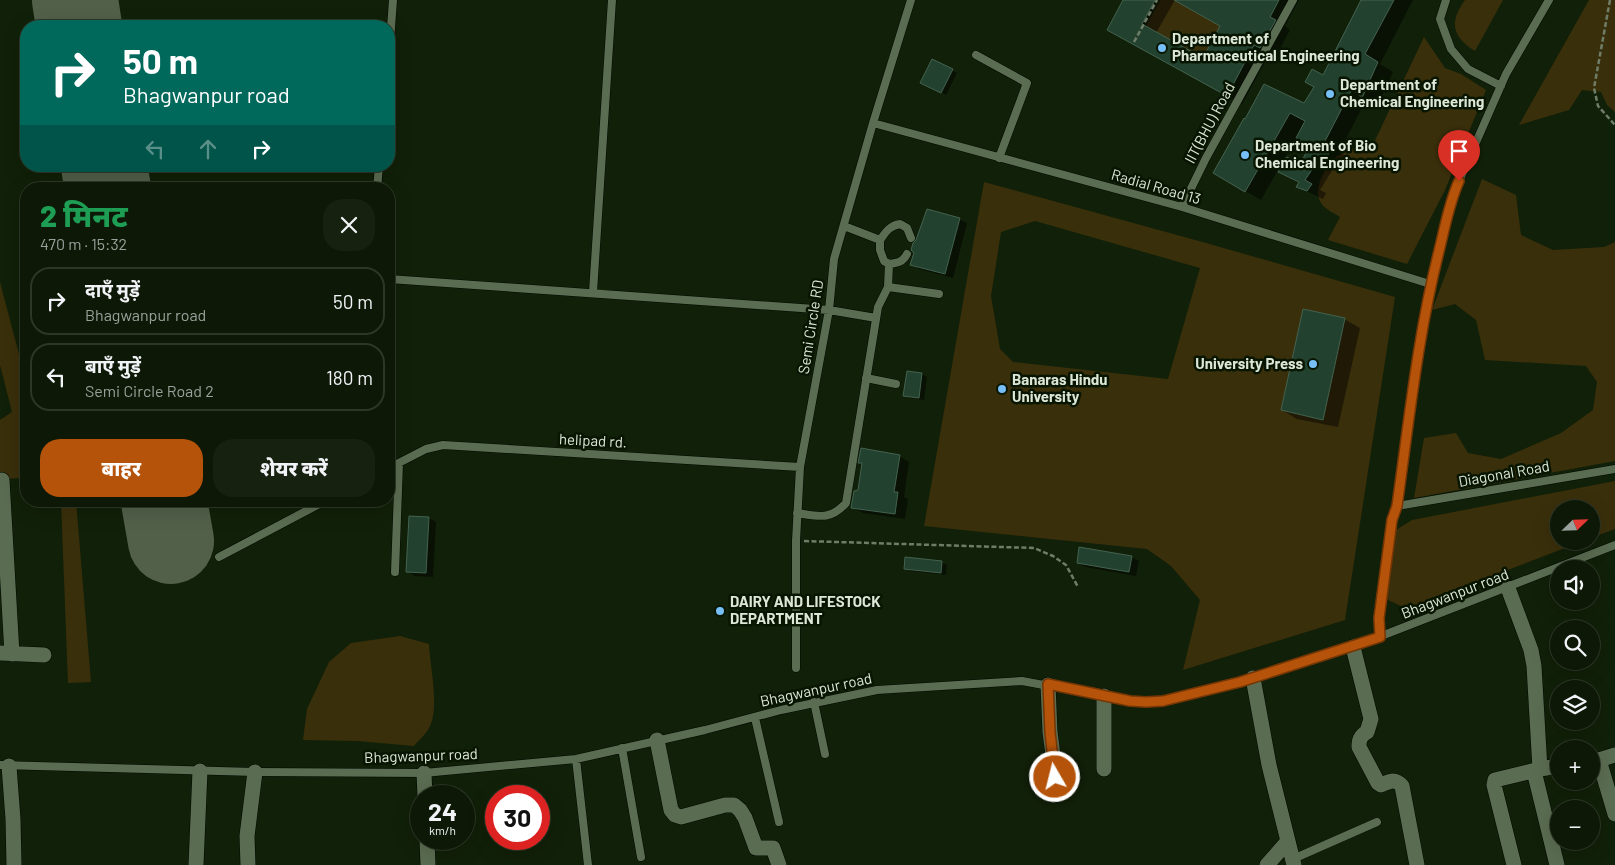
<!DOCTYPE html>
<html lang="hi">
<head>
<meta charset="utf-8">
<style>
  :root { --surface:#0d1806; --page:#162110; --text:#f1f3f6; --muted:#9aa09b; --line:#2d3728; --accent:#b45309 }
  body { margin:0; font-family:Barlow,"Noto Sans Devanagari",sans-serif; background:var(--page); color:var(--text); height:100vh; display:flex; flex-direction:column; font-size:19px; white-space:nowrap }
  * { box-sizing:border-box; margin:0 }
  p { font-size:16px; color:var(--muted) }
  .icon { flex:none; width:28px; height:28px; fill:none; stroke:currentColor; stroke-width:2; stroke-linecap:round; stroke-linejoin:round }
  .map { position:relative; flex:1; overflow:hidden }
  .drawer { position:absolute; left:20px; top:182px; width:375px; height:325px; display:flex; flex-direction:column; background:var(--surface); border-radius:20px; box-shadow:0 5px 20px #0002,0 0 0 1px var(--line) }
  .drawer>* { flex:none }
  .guide { position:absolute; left:20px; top:20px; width:375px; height:152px; border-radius:20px; box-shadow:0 5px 20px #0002,0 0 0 1px var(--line); background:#00695c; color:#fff; overflow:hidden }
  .needle { width:32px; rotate:67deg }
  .tools { position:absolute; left:1550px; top:500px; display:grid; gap:10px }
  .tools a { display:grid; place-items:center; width:50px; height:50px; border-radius:50%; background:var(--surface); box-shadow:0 5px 20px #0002,0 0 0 1px var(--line); font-size:25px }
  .speed { position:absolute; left:410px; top:785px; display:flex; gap:10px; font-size:25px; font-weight:700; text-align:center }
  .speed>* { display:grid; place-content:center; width:65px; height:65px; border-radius:50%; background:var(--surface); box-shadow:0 5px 20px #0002,0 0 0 1px var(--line); line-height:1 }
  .speed small { font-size:12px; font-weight:400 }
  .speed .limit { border:8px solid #d22; background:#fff; color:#111 }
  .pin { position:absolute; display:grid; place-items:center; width:42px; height:42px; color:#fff; margin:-51px -21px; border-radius:50% 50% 50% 0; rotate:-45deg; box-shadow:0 0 5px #0007 }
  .pin .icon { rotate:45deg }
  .me { position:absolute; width:55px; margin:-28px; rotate:352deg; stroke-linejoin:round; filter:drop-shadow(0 0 4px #0008) }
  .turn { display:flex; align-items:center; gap:18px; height:105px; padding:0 20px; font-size:22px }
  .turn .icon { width:65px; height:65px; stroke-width:2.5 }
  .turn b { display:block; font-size:35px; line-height:42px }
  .lanes { display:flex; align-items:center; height:48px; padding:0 20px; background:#0003; justify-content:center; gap:25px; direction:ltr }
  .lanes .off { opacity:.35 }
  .round { display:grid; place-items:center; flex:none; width:52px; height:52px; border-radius:20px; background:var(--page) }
  .overview { display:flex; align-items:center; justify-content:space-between; height:85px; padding:0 20px }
  h1 { font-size:30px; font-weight:800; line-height:38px; color:#1e9e55 }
  .primary-button { display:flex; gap:10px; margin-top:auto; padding:10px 20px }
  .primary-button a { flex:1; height:58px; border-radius:20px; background:var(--accent); color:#fff; font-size:20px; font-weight:800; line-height:58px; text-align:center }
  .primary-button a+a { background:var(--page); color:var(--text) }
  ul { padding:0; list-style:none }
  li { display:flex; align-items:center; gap:15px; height:68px; margin:0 10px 8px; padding:0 10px; border:2px solid var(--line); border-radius:20px }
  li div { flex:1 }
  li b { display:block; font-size:19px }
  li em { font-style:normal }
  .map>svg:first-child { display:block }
</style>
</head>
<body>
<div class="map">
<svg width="1615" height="865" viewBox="0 0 1615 865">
  <rect width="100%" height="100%" fill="#112008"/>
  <path fill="#3a2f0b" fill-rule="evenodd" d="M1160,0H1174L1220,26L1203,58L1146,26Z
    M1465,0H1503L1475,51C1452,37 1449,22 1465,0Z
    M1589,0H1615V112L1607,105L1601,92L1582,90L1569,110L1519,125Z
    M1424,37L1445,68L1461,74L1486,90L1445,190L1407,264L1328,240L1340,217C1334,213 1326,210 1321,203C1312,189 1325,167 1336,157C1342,153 1351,150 1358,147L1369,153Z
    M1482,179L1516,195L1521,235L1553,250L1604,247L1615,242V461L1414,498L1424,438L1456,433L1468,453L1501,459L1561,433L1593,410L1597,382L1586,366L1485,360L1476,320L1455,304L1432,310Z
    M984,182L1206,243L1395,297L1345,620L1183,670L1200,600L1171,566L1147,549L924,526ZM1035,221L1200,268L1168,379L1013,362L1000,349L991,296L1001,232Z
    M0,282L26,381V478L0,479V420L12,412L0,365Z
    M1615,481V529L1591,538V509H1559V541H1583L1407,609L1384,598L1388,535L1412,520Z
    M61,501H76L91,682L68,683Z
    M400,636L429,644C430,667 440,709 429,728C426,734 419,740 414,746L357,741L303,740L307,709L329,662L351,643Z"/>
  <path fill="#0007" fill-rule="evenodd" d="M1125,0H1175L1156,33L1203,60L1222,26L1175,0H1299L1285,26L1290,30L1276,56L1270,53L1242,104L1124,38Z
    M1362,0H1413L1380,64L1393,72L1377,106L1366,100L1339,152L1346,156L1342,167L1336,164L1320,190L1326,193L1323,199L1298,187L1300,183L1280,172L1282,167L1280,166L1261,200L1214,173L1244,120L1305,105L1324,76ZM1297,137L1312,146L1302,163L1285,158Z
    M952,70L957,73L946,95L926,85Z
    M959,219L967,223L953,278L919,269L912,264Z
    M1344,319L1360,328L1338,427L1297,419L1282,410Z
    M922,374L927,377L924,400L909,398L905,395Z
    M899,456L909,462L904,497L908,499L905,519L863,513L852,507L859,491L863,464L860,462Z
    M429,518L436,522L433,577L415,576L407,571Z
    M1131,557L1139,561L1136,576L1086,567L1078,563Z
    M906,559L942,563L947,565L946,575L910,571L905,568Z"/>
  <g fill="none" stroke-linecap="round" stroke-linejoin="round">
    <path stroke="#52604a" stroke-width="86" d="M75,0L79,26
      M104,166L108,189
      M164,501L171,541"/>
  </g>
  <path fill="#23412f" stroke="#44624f" d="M1123,0H1155L1142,24L1203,58L1220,26L1174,0H1279L1270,17L1276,20L1260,48L1254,45L1227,96L1107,30Z
    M1361,0H1394L1365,54L1378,62L1362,98L1352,89L1324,143L1332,146L1326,159L1321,156L1305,180L1312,184L1307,191L1296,187L1299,182L1278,172L1286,157L1301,162L1310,146L1296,138L1305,121L1290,113L1245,192L1213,173L1244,118L1245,119L1264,84L1304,103L1314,87L1305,82L1312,69L1323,75Z
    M932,59L953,69L941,93L920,83Z
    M927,209L960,218L945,274L910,265L914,253L911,250L913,243L916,240Z
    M1303,309L1345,318L1323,420L1281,410Z
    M907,371L922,373L919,398L903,396Z
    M861,448L900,455L894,492H898L895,514L851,508L854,491L858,490L862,463H858Z
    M409,516L429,517L426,573L406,572Z
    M1079,547L1132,556L1129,572L1077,563Z
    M905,557L942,561L941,573L904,569Z"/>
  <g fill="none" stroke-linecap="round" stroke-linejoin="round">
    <defs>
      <path id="service" d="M1446,0L1440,19L1451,49L1468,69L1501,86
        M389,55L393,0
        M976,55L1027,83L999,158
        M873,123L1182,207L1430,284
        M377,189L379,166
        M1182,207L1206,158L1293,0
        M844,226L880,240V250L884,261L889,264L888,287L939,294
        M880,240C886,232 889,226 900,224L907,228L911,238
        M889,264C898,263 903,262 907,254
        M389,279L829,310L876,318
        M593,292L612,0
        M866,378L896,384
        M389,468L426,449L443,445L800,467
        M1397,506L1615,469
        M797,513C818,516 830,521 846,503L878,307L888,287
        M219,557L325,501
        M395,572L399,463
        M1380,637L1379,618L1392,520L1397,506L1417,360L1430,284L1452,197L1506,74L1549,0
        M796,668V541L800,467L829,310L834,259L873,123L911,0
        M814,702L825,754
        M755,718L779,822
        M622,748L641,857
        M576,759L588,865
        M0,765L255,772L424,773L576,759L705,730L781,710L877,690L1022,681L1130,701L1146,702L1163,701L1240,682L1353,647L1615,545
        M1293,859L1377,822"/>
      <path id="minor" d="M2,480L12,654
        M1508,588L1531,650L1534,666L1540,769L1559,766
        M1353,647L1371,719L1367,732C1360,736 1359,740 1359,747L1378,783L1381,785C1390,781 1395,778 1402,786L1417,865
        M0,653L44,655
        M1253,678L1269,765L1294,865
        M1048,685L1050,732L1058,793
        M657,740L671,810L675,815L681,817L725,805H734L740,810L745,818L756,848H773L779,865
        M1599,760L1615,755
        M1591,761L1599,760L1615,814
        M9,766L13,819L14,865
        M1104,769V696
        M1534,771L1557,865
        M424,773L425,796
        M427,839L428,865
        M196,865L200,771
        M248,865L247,836L255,772
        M1267,865L1288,841
        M1514,865L1494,785L1495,780L1540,769"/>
    </defs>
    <use href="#service" stroke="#010900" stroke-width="9"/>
    <use href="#minor" stroke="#010900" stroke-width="16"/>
    <path stroke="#6f7d68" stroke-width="2.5" stroke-dasharray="5 2.5" stroke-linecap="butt" d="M1610,0L1594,88L1598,106L1615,125
      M1134,42L1157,0
      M804,541L1034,548L1053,556L1066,565L1078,587"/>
    <use href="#service" stroke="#5a6c51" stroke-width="8"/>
    <use href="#minor" stroke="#5a6c51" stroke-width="15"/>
  </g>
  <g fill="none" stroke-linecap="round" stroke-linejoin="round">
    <defs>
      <path id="route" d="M1055,777L1050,732L1048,684L1130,701L1146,702L1163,701L1240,682L1380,637L1379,618L1392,520L1397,506C1409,421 1418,334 1439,251C1445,227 1449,203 1459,181"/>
    </defs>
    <use href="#route" stroke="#753606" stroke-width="12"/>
    <use href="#route" stroke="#b45309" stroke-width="9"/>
  </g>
  <g fill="#77bff7" stroke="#081601" stroke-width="2">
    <circle cx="1162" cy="48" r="5"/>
    <circle cx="1330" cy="94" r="5"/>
    <circle cx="1245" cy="155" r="5"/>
    <circle cx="1313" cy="364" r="5"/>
    <circle cx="1002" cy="389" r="5"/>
    <circle cx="720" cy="611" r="5"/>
  </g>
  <g text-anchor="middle" stroke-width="5" stroke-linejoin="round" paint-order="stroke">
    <g font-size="15" font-weight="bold" fill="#dce7d7" stroke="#081601" text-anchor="start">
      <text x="1172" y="44">Department of<tspan x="1172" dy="17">Pharmaceutical Engineering</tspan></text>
      <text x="1340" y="90">Department of<tspan x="1340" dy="17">Chemical Engineering</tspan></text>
      <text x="1255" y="151">Department of Bio<tspan x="1255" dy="17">Chemical Engineering</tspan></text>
      <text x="1303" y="369" text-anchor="end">University Press</text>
      <text x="1012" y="385">Banaras Hindu<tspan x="1012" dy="17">University</tspan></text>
      <text x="730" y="607">DAIRY AND LIFESTOCK<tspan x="730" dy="17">DEPARTMENT</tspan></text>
    </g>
    <g font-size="15" fill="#dce7d7" stroke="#081601">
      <text transform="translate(1210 123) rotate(-62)" y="5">IIT(BHU) Road</text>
      <text transform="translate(1156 187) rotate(16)" y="5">Radial Road 13</text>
      <text transform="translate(811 327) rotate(-81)" y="5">Semi Circle RD</text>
      <text transform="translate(593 441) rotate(3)" y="5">helipad rd.</text>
      <text transform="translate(1504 474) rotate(-10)" y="5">Diagonal Road</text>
      <text transform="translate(1455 594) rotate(-21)" y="5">Bhagwanpur road</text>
      <text transform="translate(816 690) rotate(-12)" y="5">Bhagwanpur road</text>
      <text transform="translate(421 756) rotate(-2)" y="5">Bhagwanpur road</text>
    </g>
  </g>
</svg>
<div class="tools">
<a><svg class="needle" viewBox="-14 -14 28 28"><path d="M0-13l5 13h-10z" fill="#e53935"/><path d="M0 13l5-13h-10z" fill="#9aa09b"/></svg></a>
<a><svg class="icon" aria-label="sound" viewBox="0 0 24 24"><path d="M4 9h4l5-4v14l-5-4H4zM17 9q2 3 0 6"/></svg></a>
<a><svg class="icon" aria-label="search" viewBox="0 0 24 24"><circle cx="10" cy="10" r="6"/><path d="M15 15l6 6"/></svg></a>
<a><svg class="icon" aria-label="layers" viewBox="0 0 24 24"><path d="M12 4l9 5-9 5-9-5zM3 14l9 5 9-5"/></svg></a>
<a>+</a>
<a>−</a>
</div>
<div class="speed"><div>24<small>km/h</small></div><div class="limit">30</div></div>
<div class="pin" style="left:1459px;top:181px;background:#d93025"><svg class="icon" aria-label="arrive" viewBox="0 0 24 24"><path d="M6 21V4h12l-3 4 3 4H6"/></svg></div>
<svg class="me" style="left:1055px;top:777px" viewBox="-20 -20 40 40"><circle r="17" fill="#b45309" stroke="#fff" stroke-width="3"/><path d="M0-11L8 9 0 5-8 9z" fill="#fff"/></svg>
<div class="guide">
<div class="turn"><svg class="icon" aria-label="right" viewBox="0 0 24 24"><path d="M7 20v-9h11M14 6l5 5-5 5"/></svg><div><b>50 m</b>Bhagwanpur road</div></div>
<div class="lanes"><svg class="icon off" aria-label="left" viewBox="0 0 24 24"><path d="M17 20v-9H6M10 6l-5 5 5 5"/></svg><svg class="icon off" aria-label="ahead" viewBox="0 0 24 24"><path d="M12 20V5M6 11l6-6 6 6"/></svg><svg class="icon" aria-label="right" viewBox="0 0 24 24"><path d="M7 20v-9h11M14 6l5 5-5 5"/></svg></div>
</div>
<section class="drawer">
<div class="overview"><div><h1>2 मिनट</h1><p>470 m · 15:32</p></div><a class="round"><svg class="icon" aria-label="close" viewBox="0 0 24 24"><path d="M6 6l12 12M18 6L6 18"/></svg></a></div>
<ul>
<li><svg class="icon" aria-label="right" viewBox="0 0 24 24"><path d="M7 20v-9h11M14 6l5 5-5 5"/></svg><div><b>दाएँ मुड़ें</b><p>Bhagwanpur road</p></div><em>50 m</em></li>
<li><svg class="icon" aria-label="left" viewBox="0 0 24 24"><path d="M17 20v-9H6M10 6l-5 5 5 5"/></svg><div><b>बाएँ मुड़ें</b><p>Semi Circle Road 2</p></div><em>180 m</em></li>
</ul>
<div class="primary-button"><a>बाहर</a><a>शेयर करें</a></div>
</section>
</div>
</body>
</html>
